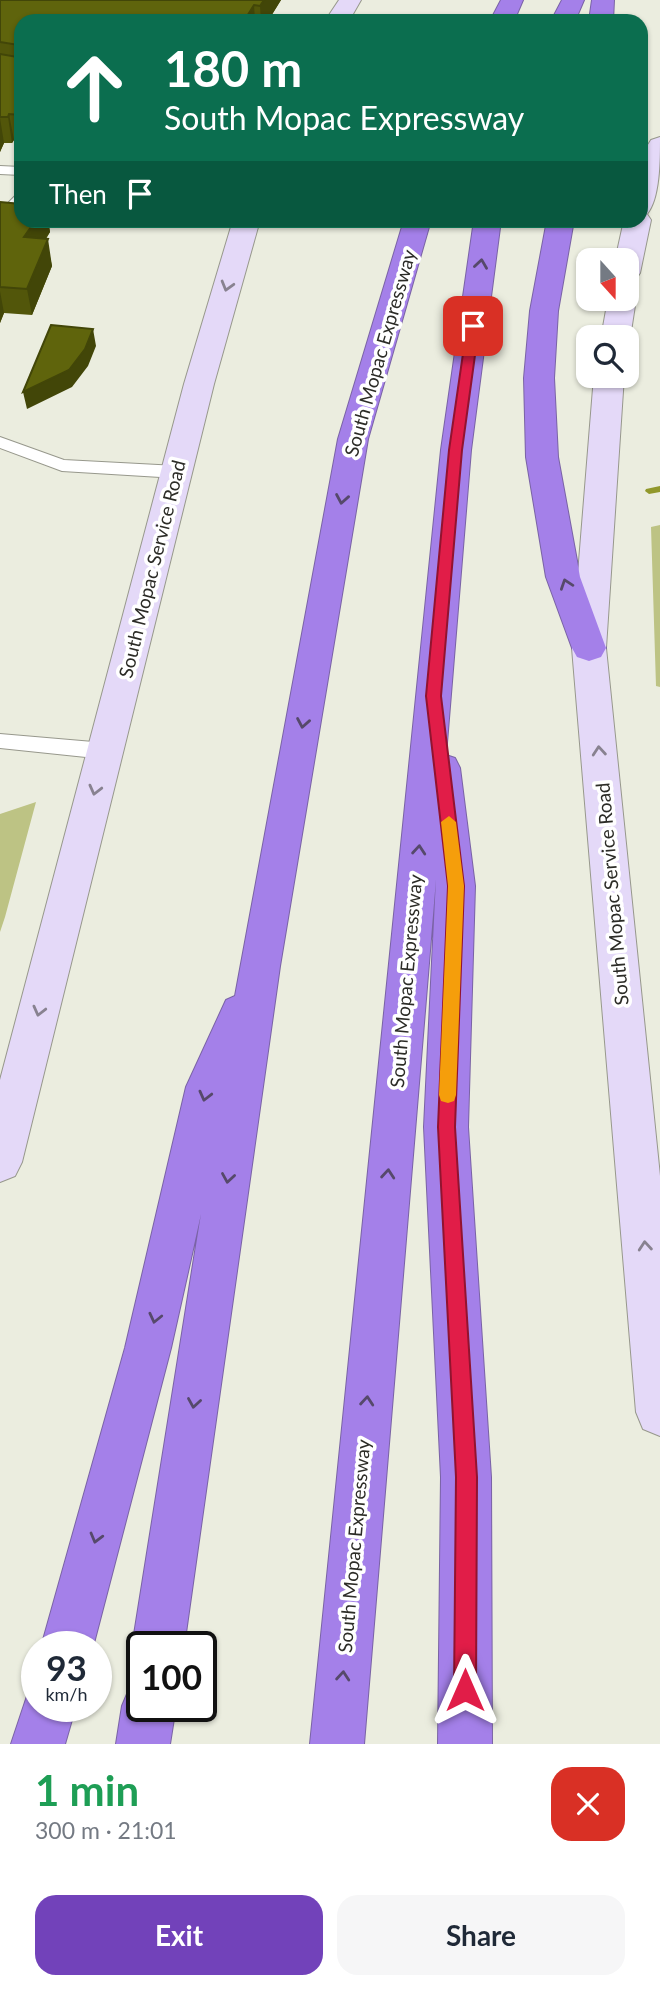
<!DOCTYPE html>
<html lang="en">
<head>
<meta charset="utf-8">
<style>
  :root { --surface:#fff; --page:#f6f6f7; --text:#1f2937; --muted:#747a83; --accent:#7242ba }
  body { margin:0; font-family:Lato,sans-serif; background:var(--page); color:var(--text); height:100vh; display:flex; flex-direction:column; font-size:26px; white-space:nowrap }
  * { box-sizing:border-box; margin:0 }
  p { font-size:23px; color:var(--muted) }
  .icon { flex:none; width:38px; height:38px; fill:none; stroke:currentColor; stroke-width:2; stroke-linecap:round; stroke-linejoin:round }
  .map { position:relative; height:1744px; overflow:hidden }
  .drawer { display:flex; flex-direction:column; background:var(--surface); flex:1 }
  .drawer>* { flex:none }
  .banner { position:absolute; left:14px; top:14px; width:634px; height:214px; border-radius:21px; box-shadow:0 2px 5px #0004; background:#0b6e4f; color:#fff; overflow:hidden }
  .needle { width:46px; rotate:159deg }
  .buttons { position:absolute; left:576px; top:248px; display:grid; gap:14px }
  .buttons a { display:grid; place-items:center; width:63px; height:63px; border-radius:14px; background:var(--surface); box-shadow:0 2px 5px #0004; font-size:35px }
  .speed { position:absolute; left:21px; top:1631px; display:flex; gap:14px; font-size:35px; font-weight:700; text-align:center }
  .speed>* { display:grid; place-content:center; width:91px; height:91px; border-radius:50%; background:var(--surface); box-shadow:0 2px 5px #0004; line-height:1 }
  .speed small { font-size:18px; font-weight:400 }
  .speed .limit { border:4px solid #111; border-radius:10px; background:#fff; color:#111 }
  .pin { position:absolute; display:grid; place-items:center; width:60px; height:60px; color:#fff; margin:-30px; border-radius:14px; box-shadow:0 4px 10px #0006 }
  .me { position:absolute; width:77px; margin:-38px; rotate:0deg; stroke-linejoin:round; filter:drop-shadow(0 0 5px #0008) }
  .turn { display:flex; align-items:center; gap:24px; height:147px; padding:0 35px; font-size:32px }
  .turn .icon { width:91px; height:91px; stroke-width:2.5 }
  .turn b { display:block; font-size:49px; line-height:60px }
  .then { display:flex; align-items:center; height:66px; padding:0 35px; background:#0003; gap:14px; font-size:26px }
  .round { display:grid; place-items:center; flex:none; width:74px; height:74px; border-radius:21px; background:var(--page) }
  .headline { display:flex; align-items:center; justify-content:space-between; height:119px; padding:0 35px }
  h1 { font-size:42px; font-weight:700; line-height:52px; color:#1e9e55 }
  .cta { display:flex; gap:14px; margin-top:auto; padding:14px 35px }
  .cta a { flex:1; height:80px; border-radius:21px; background:var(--accent); color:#fff; font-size:28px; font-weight:700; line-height:80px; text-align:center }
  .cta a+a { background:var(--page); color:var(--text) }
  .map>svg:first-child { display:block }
</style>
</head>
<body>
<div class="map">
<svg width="660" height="1744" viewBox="0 0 660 1744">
  <rect width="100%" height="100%" fill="#ebeddf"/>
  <path fill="#bdc384" d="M660,525V687L656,686L651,527Z
    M36,802L5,917L0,932V814Z"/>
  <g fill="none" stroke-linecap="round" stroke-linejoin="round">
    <path fill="#91982b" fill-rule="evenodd" d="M660,486V492L649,494L645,491L646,489Z"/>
    <defs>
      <path id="service" d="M0,166L21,167V175L0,174Z
        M21,194V207L12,218L0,219V211L16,195Z
        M0,437L64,460L177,466L186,472L177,478L62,471L0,448Z
        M0,734L105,743L112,746L115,751L112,756L105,759L0,748Z"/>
      <path id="secondary" d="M339,0H361L349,21H325Z
        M660,137C660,160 660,199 647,214L651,220L640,273L636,279L626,281V261H615L624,220H640C640,194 635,162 651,140Z
        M233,220H260L214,384L22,1162L15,1176L0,1182V1080L184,384Z
        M626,292L632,293L636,299L630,338L626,342V338H601L608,299H626Z
        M594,376H624L606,648L660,1176V1436L643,1429L636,1412L572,648Z"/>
      <path id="motorway" d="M501,0H523L514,21H490Z
        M562,0H584L575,21H551Z
        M592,0H614L613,21H589Z
        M404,220H431L368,439L280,966L184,1647H142V1666L132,1647L201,1214L171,1348L93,1647H41L125,1348L186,1087L226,1000L235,996L338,439Z
        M474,220H501L471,450L446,755L455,758L460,768L475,886L468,1127L491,1477L492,1744H438L441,1477L424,1127L436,879L364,1744H310L441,450Z
        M547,220H574L558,311L554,378L558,457L580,577L606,648L601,657L589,661L577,657L572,648L546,577L526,457L524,378L530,311Z
        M142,1682V1706H176L170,1744H116L122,1706L130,1687Z
        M37,1684V1706H76L65,1744H11L30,1687Z"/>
    </defs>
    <use href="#service" stroke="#97988c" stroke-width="2"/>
    <use href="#secondary" stroke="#97988c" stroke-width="2"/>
    <use href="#motorway" stroke="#7a63a5" stroke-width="2"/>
    <use href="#service" fill="#fff" fill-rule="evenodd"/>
    <use href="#secondary" fill="#e4d9f8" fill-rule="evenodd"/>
    <use href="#motorway" fill="#a480e9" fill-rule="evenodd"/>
  </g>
  <path fill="#52560a" d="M0,0H281L268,21H21V141L14,140L12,143H4L0,152Z
    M0,202L21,220H48L50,232L46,239L52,266L32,315L4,313L0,323Z"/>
  <path fill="#424608" d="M264,0H281L268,21H261L260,6Z
    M254,5L255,21H244Z
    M9,114L14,140L12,143L8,117Z
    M0,118L4,143L0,152Z
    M36,220H48L50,232L28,264L24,237Z
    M48,239L52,266L32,315L27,289Z
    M0,291L4,313L0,323Z
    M93,329L96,346L88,366L72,387L27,409L23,392Z"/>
  <path fill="#5f640c" stroke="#424608" stroke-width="2" d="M0,0H264L260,6L254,5L244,21H21V115L9,114L8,117H0V54L17,57L20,54L19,45L0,42Z
    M0,202L21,204V220H36L24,237L48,239L27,289L0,287Z
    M51,325L93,329L85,349L69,370L23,392Z"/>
  <defs><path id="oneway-chevron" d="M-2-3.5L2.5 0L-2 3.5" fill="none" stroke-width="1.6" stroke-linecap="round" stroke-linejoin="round" transform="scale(1.75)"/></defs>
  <g stroke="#56496b">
    <use href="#oneway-chevron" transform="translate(481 264) rotate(-82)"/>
    <use href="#oneway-chevron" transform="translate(342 499) rotate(100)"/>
    <use href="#oneway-chevron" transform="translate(566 584) rotate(-109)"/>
    <use href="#oneway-chevron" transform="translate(303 723) rotate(100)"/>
    <use href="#oneway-chevron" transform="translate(419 850) rotate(-85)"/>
    <use href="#oneway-chevron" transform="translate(205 1096) rotate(104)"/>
    <use href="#oneway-chevron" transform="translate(388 1174) rotate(-85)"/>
    <use href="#oneway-chevron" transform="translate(228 1178) rotate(99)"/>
    <use href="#oneway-chevron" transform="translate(155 1318) rotate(103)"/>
    <use href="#oneway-chevron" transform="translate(367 1401) rotate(-85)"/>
    <use href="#oneway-chevron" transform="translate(194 1403) rotate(99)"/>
    <use href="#oneway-chevron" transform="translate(96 1538) rotate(105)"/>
    <use href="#oneway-chevron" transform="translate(343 1676) rotate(-85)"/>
  </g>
  <g stroke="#888290">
    <use href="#oneway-chevron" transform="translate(227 286) rotate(106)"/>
    <use href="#oneway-chevron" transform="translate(599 751) rotate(-95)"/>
    <use href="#oneway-chevron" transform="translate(95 790) rotate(104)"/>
    <use href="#oneway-chevron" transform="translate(39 1011) rotate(104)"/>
    <use href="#oneway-chevron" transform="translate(645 1246) rotate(-95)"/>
  </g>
  <path fill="#e11d48" stroke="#92132f" stroke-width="2" d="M473,322L479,326L462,450L441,696L464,886L455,1127L477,1477L476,1690L473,1698L465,1701L457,1698L454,1690L456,1477L438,1127L448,886L426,696L449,450L467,326Z"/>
  <path fill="#f59e0b" d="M449,816L456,822L464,886L456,1095L454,1101L448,1103L441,1101L439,1095L448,886L441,822Z"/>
  <g text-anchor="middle" stroke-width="7" stroke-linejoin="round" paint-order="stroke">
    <g font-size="19" fill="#2c2c27" stroke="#fff">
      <text transform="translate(380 353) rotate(-74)" y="7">South Mopac Expressway</text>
      <text transform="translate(152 569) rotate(-76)" y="7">South Mopac Service Road</text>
      <text transform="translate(612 894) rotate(-95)" y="7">South Mopac Service Road</text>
      <text transform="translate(406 981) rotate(-85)" y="7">South Mopac Expressway</text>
      <text transform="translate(354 1546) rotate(-85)" y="7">South Mopac Expressway</text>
    </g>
  </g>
</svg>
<div class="buttons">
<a><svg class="needle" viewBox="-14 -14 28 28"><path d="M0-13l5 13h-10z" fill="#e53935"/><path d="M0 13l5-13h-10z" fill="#747a83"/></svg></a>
<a><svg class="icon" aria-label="search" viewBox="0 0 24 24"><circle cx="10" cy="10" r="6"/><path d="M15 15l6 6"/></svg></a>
</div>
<div class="speed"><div>93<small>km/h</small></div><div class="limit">100</div></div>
<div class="pin" style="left:473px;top:326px;background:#d93025"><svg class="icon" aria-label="arrive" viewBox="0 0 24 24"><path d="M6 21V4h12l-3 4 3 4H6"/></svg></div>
<svg class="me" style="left:465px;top:1690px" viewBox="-20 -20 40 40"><path d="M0-17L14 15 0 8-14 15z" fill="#e11d48" stroke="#fff" stroke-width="4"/></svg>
<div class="banner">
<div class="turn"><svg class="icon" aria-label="ahead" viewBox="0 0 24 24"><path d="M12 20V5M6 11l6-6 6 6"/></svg><div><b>180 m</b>South Mopac Expressway</div></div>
<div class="then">Then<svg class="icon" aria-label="arrive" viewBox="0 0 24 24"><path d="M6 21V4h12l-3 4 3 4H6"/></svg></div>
</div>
</div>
<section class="drawer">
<div class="headline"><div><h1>1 min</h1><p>300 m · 21:01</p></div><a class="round" style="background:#d93025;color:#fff"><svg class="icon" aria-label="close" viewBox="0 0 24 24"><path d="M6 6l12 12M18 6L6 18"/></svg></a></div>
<div class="cta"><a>Exit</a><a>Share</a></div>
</section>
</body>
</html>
